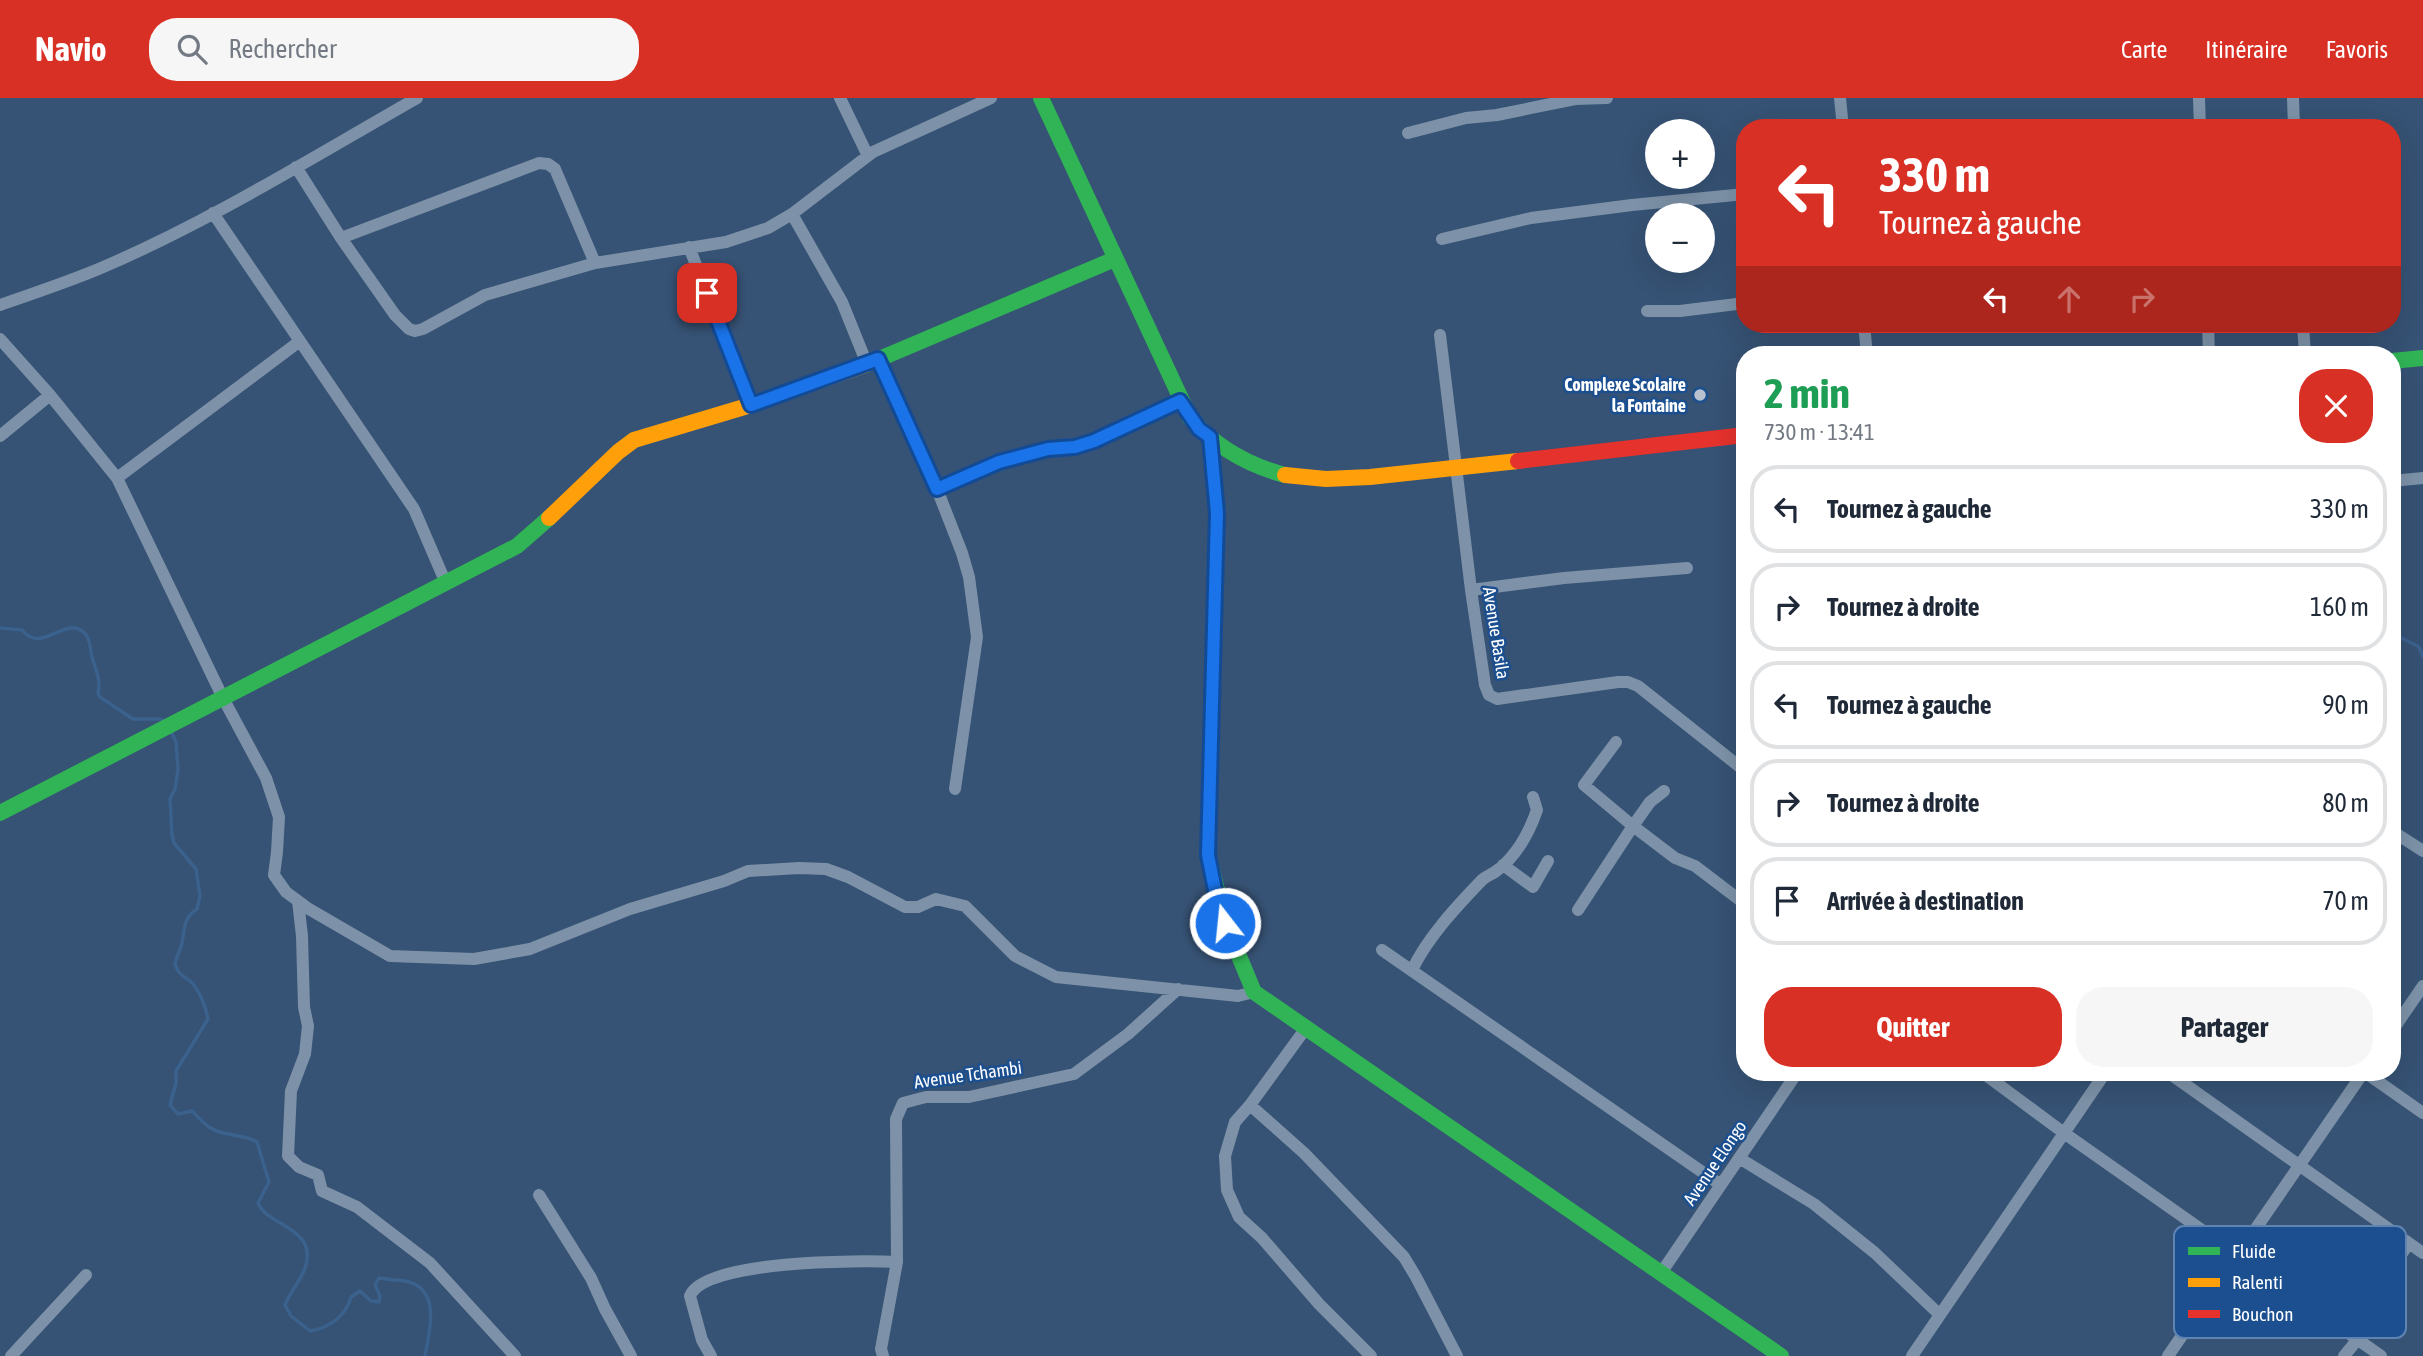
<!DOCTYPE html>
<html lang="fr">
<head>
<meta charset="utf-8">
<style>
  :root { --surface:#fff; --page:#f6f6f7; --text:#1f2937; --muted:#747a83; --line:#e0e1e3; --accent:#d93025 }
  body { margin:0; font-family:"Asap Condensed",sans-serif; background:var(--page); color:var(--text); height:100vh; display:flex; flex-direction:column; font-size:26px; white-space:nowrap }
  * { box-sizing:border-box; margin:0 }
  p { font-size:23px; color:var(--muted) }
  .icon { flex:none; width:38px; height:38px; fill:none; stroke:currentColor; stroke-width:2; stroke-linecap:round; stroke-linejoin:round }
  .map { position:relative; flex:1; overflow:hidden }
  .panel { position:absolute; left:1736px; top:248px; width:665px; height:735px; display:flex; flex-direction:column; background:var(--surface); border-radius:28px; box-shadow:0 7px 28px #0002 }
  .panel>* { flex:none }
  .hud { position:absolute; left:1736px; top:21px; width:665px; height:214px; border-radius:28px; box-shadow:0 7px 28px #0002; background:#d93025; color:#fff; overflow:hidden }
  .controls { position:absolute; left:1645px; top:21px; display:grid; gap:14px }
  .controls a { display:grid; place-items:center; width:70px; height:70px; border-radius:50%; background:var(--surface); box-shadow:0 7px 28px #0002; font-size:35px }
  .pin { position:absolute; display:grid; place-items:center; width:60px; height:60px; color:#fff; margin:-30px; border-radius:14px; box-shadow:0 4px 10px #0006 }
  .me { position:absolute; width:77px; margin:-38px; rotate:344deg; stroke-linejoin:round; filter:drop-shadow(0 0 5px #0008) }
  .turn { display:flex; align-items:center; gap:24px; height:147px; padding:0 28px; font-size:32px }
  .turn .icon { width:91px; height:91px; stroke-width:2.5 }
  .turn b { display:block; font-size:49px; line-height:60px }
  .lanes { display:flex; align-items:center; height:66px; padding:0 28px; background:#0003; justify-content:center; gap:35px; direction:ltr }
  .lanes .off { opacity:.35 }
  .round { display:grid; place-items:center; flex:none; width:74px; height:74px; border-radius:28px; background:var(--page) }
  .overview { display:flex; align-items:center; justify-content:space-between; height:119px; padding:0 28px }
  h1 { font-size:42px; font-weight:700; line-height:52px; color:#1e9e55 }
  .button { display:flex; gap:14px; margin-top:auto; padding:14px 28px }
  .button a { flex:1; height:80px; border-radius:28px; background:var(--accent); color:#fff; font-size:28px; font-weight:700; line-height:80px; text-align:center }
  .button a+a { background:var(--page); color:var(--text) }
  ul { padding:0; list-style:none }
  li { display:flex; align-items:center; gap:21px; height:88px; margin:0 14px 10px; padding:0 14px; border:4px solid var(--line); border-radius:28px }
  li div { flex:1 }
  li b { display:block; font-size:26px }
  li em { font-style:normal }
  header { display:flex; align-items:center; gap:42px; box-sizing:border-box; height:98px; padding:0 35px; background:var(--accent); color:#fff }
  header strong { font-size:33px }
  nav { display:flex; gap:38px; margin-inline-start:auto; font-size:24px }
  .search { width:490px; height:63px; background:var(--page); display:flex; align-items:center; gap:18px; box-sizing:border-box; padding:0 24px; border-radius:28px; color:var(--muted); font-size:26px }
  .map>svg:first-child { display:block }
</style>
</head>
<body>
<header>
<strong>Navio</strong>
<div class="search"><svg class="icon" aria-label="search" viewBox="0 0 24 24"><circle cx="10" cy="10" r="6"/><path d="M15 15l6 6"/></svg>Rechercher</div>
<nav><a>Carte</a><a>Itinéraire</a><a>Favoris</a></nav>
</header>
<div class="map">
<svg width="2423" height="1258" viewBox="0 0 2423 1258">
  <rect width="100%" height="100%" fill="#365274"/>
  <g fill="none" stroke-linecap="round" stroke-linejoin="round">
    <path stroke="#3b618d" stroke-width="3.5" d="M0,530L22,532C43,558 68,513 86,537C91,543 90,552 92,559C96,573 101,581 98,596L100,599L133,621H160L165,623
      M2392,535L2419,549L2423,559
      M171,633L176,644L178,672L175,691L170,701L172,737L174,745L196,771L200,798L197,811C182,820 185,834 181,849C179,855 176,859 175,866C178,876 182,877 190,883C199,891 206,909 208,921L176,973V985L170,1007L178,1016L192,1013C197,1018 203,1025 209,1029C223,1039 242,1035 257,1044L269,1084L258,1105C267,1128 316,1129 306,1167C302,1182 290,1193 285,1207L291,1218L310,1233C329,1230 346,1218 351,1199L360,1193L371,1203L379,1204L380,1198L375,1187L379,1180C385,1180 389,1182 395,1182C442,1183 431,1226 425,1258"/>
    <path stroke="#7d92a8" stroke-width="12" d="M840,0L867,56
      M1840,0L1843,30
      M2199,0L2200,30
      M2293,0L2294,30
      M1408,35L1466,20L1497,17L1575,1L1607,0
      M296,69L341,140L539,65L548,66L555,71L595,165L726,144L768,130L792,116L873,54L991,0
      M213,115L414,411L445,483
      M792,116L842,204L867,266
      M341,140L395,217L409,231L415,233L423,231L485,197L595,165
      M1442,141L1531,120L1632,107L1745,96
      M689,149L751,307
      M0,207C34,195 68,184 101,170C209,124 315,58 417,0
      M1647,213H1680L1745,205
      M1864,226L1867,257
      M2208,226L2209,257
      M2303,226L2305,257
      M1440,237L1471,492L1485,587L1489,597L1497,601L1618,584H1628L1638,588L1745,673
      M0,241L50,297L117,380
      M300,243L117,380L223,600L266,680L279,719L277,754L274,777L286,794L309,811L390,858L474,861L530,851L630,811L724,783L748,773L799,770L826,771L848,779L905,809H918L936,801L965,808L1015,858L1056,879L1238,898L1254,894
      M878,261L937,391L962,455L969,479L977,539L955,691
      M0,338L50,297
      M2392,383L2423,380
      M937,391L999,364L1048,351L1075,349L1094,343L1180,303
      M1471,492L1564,480L1687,470
      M1664,693L1650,704L1633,728L1675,760L1695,768L1745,806
      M2392,733L2423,753
      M1503,767L1533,789L1548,763
      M298,803L302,838L304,909L308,928L305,956L291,993L288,1058L299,1069L318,1077L322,1093L357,1109L430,1165L515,1258
      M1578,812L1633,728L1584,687L1616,644
      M1382,852L1721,1087
      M1412,872C1428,839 1456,809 1482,782C1486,778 1490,777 1495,774C1516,759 1529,735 1537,712L1533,699
      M1306,930L1250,1007L1235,1024L1225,1058L1227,1092L1239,1119L1262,1140L1319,1206L1371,1258
      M2392,933L2423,888
      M1983,975L2064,1035L2381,1258
      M2169,975L2423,1155
      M2366,975L2423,1015
      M1250,1007L1304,1055L1404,1159L1416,1179L1457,1258
      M1739,1060L1814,1106L1875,1155L1940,1217
      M539,1097L591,1180L605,1211L631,1258
      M1661,1175L1797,975
      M2348,1235L2409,1145
      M11,1258L86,1177
      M711,1258L702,1242L690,1198C704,1162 860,1162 897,1164
      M883,1258L881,1251L897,1164L896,1021L903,1005L926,999H969L1074,976L1128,936L1178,891
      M1912,1258L2105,975
      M2168,1258L2363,975
      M2344,1258L2358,1241"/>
    <path stroke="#30b455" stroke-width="16" d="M1041,0L1190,320C1216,349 1247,367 1285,377
      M2392,263L2423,260
      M865,267L1115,161
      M1212,621L1208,757L1226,827L1254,894L1781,1258
      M0,715L517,448L549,420"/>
    <path stroke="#ff9f0a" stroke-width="16" d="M1285,377L1326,381L1370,379L1518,363
      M549,420L618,354L634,342L751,307L865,267"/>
    <path stroke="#e5322d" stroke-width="16" d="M1210,339L1217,415L1212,621
      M1518,363L1745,337"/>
  </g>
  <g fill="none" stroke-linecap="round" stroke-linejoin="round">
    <defs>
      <path id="route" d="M707,195L751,307L878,261L937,391L999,364L1048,351L1075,349L1094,343L1180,303L1199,331L1210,339L1217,415L1208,757L1218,807L1225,825"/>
    </defs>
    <use href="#route" stroke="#114b97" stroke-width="18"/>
    <use href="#route" stroke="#1a73e8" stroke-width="12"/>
  </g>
  <circle fill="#b9c2ce" stroke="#1b4f8f" stroke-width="2.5" cx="1700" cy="297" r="7"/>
  <g text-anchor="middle" stroke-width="5" stroke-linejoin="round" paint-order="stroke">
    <g font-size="18" font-weight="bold" fill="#fff" stroke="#1b4f8f" text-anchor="end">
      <text x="1686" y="293">Complexe Scolaire<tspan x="1686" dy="21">la Fontaine</tspan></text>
    </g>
    <g font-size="18" fill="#fff" stroke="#1b4f8f">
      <text transform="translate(1496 535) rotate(81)" y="6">Avenue Basila</text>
      <text transform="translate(968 977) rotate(-8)" y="6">Avenue Tchambi</text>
      <text transform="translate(1715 1065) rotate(-56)" y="6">Avenue Elongo</text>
    </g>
  </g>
  <rect x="2174" y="1128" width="232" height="112" rx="10" fill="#1b4f8f" stroke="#5f84b1" stroke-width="2"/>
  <rect x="2188" y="1149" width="32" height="8" fill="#30b455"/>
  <rect x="2188" y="1180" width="32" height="9" fill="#ff9f0a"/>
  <rect x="2188" y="1212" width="32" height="8" fill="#e5322d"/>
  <g font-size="19" fill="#fff">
    <text x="2232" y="1160">Fluide</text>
    <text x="2232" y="1191">Ralenti</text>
    <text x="2232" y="1223">Bouchon</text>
  </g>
</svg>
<div class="controls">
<a>+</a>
<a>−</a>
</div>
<div class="pin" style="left:707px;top:195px;background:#d93025"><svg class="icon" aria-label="arrive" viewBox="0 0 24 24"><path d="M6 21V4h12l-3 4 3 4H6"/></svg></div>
<svg class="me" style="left:1225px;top:825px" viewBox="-20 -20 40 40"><circle r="17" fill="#1a73e8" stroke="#fff" stroke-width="3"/><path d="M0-11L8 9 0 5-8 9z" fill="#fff"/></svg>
<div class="hud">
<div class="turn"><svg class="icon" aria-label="left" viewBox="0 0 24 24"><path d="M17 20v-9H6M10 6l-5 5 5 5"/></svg><div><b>330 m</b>Tournez à gauche</div></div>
<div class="lanes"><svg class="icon" aria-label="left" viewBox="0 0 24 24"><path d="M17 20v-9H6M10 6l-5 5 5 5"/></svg><svg class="icon off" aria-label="ahead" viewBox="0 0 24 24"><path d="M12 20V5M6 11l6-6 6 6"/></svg><svg class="icon off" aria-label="right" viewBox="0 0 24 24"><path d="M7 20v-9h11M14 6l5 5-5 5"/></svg></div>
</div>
<section class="panel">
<div class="overview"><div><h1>2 min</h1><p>730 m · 13:41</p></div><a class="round" style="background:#d93025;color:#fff"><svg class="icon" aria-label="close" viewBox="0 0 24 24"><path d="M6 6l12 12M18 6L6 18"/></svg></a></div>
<ul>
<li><svg class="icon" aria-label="left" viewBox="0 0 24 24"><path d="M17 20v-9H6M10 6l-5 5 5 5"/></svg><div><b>Tournez à gauche</b></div><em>330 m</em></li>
<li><svg class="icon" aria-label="right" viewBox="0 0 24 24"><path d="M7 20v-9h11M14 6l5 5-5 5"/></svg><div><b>Tournez à droite</b></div><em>160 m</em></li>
<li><svg class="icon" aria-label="left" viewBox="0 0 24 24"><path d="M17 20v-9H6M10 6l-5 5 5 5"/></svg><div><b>Tournez à gauche</b></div><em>90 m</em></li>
<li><svg class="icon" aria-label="right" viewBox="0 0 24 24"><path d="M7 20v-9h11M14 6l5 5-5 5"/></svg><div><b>Tournez à droite</b></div><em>80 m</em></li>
<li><svg class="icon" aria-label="arrive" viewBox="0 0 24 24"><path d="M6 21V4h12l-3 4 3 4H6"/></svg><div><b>Arrivée à destination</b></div><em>70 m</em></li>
</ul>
<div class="button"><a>Quitter</a><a>Partager</a></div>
</section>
</div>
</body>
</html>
